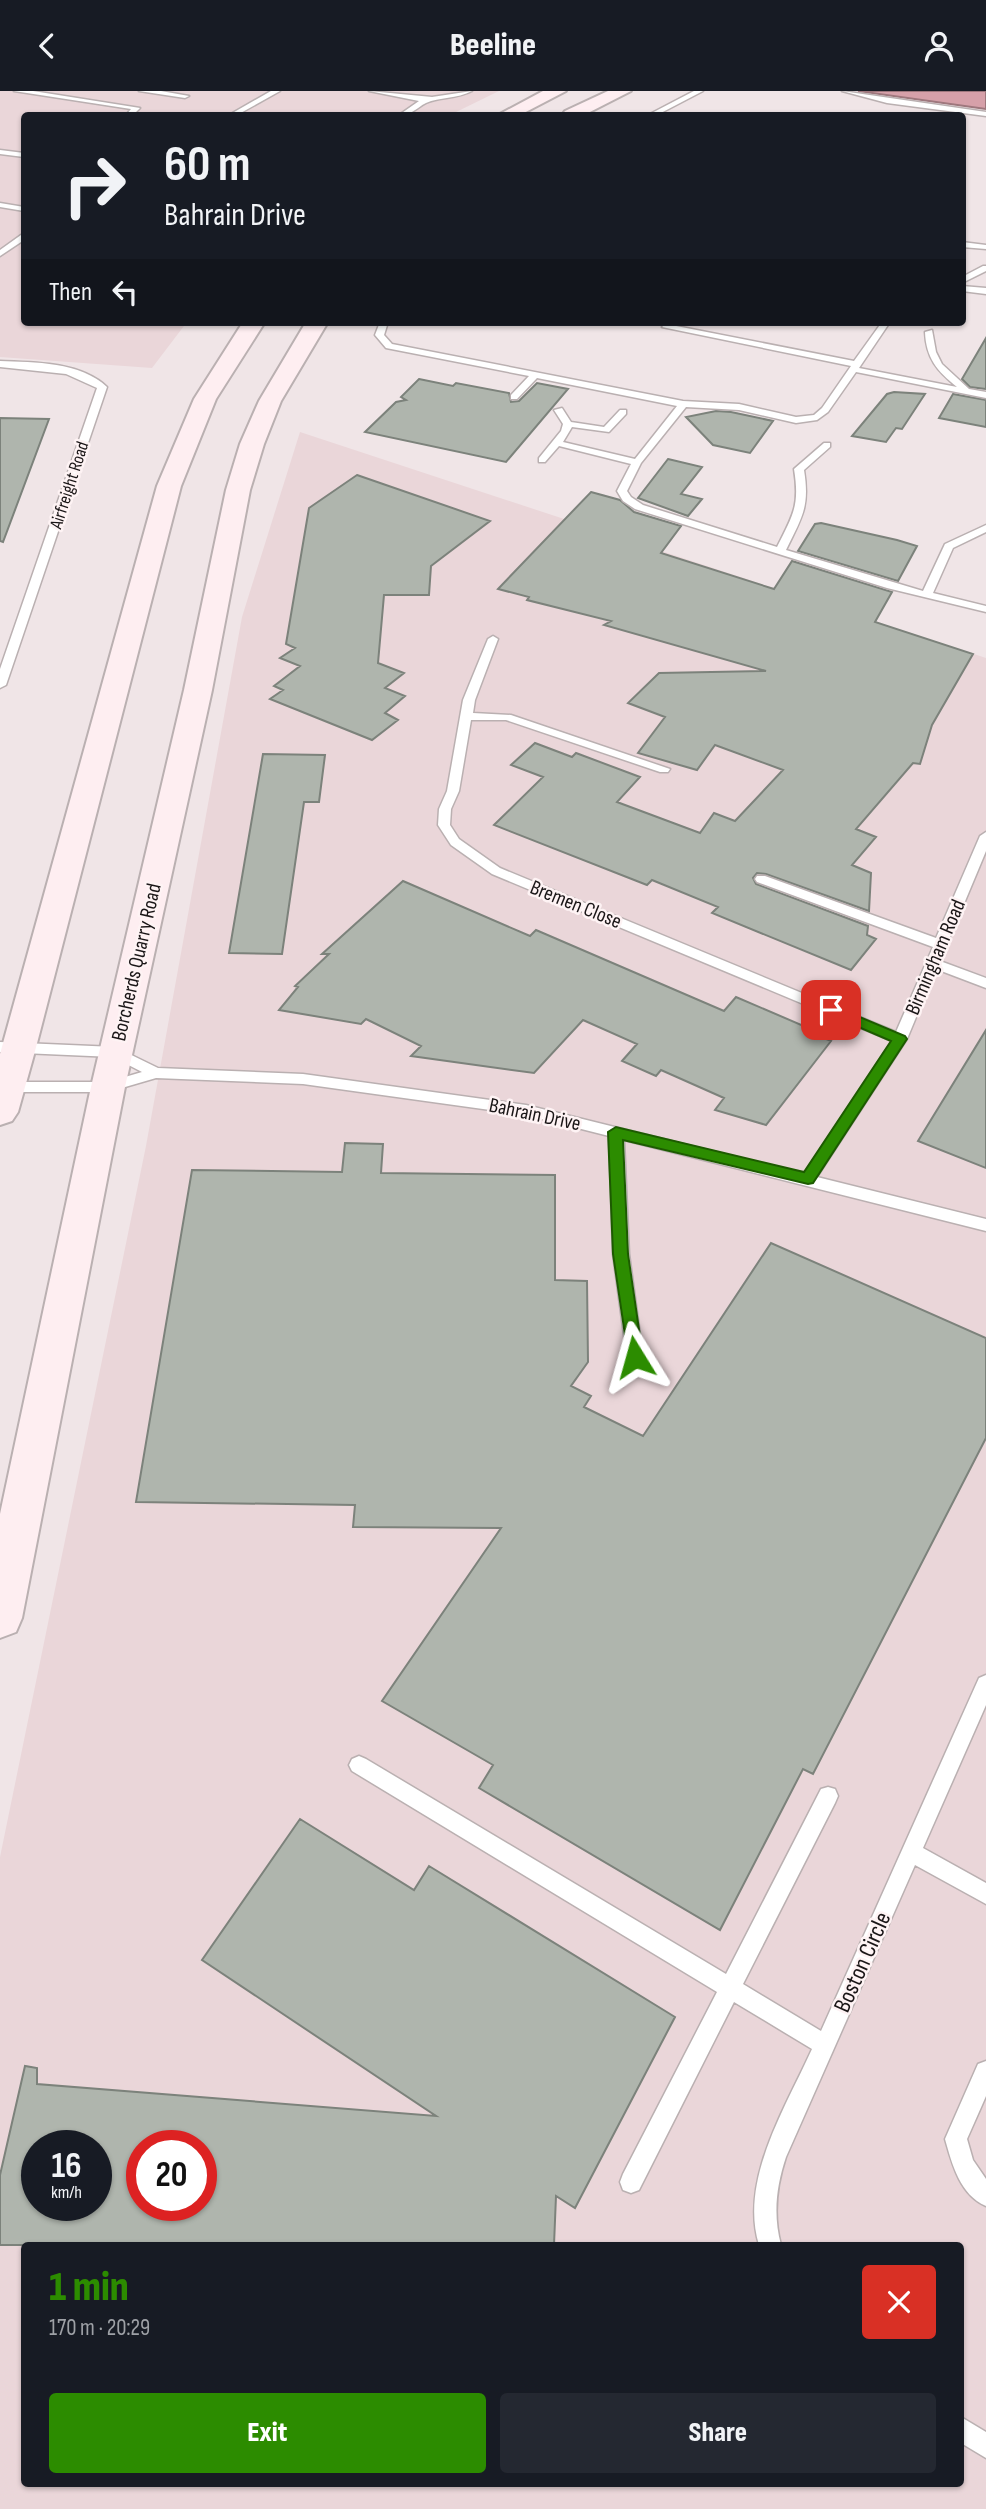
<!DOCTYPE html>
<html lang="en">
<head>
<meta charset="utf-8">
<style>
  :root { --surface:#171b24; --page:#242831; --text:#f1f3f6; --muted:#9ea1a6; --accent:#2c8c00 }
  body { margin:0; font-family:"Sofia Sans Condensed",sans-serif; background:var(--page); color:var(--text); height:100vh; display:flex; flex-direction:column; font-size:26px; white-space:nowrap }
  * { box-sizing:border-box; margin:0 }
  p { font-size:23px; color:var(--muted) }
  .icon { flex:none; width:38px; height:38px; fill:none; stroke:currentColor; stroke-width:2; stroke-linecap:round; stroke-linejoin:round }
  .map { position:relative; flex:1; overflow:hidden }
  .details { position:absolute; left:21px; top:2151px; width:943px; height:245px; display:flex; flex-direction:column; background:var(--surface); border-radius:7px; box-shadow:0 2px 5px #0004 }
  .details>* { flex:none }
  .top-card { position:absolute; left:21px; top:21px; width:945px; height:214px; border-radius:7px; box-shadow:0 2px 5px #0004; background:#171b24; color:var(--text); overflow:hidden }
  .speed { position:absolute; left:21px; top:2039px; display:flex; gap:14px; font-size:35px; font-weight:700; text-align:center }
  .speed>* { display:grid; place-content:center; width:91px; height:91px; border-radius:50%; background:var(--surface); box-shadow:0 2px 5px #0004; line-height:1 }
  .speed small { font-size:18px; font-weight:400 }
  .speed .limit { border:10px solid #d22; background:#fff; color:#111 }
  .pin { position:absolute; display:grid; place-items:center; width:60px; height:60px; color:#fff; margin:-30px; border-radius:14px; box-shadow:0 4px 10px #0006 }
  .me { position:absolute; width:77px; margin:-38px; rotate:352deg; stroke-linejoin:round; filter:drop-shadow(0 0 5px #0008) }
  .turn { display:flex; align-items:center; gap:24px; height:147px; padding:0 28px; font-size:32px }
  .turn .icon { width:91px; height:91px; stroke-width:2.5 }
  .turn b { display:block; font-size:49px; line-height:60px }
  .then { display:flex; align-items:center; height:66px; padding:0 28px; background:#0003; gap:14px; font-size:26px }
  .round { display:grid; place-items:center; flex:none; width:74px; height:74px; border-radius:7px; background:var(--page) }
  .headline { display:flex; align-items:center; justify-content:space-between; height:119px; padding:0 28px }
  h1 { font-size:42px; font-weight:800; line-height:52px; color:var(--accent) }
  .action { display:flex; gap:14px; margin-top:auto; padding:14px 28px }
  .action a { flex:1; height:80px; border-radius:7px; background:var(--accent); color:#fff; font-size:28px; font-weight:800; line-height:80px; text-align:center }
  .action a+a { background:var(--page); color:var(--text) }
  header { display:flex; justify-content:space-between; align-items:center; height:91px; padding:0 28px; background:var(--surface); font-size:32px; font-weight:800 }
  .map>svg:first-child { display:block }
</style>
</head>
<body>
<header><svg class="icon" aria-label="back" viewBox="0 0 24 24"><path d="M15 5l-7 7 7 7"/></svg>Beeline<svg class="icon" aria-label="person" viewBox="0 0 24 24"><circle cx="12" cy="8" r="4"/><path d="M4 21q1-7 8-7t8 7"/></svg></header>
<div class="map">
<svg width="986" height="2418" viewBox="0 0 986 2418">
  <rect width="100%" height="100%" fill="#f0e5e7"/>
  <path fill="#ead6d9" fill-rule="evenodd" d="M0,0H499L450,24H24V231H187L152,277L0,266Z
    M300,341L986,567V2418H0V1766L146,1055L242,526ZM37,2054H96V2114H37ZM142,2054H201V2114H142ZM24,2154H961V2392H24Z"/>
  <path fill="#d6a0a9" stroke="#9e777d" stroke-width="2" d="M858,0H986V18Z"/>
  <path fill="#afb5ad" stroke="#7c827b" stroke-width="2" fill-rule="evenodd" d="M986,247V298L970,296L962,288Z
    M419,288L453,295L456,292L509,302L511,311L519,310L537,292L568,298L506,371L365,341L396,311L406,309L401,306Z
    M894,301L925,303L902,338L896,337L886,351L852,345L887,303Z
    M953,303L986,309V336L939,327Z
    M716,320L731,321L773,330L750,362L713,354L686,326Z
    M0,327L49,328L3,451L0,450Z
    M668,368L702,376L681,403L702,408L688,425L638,407Z
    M357,384L490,430L431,475L429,504H384L378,572L404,582L385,597L405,605L385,622L398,629L372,649L270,608L283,599L274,595L300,575L280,567L295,557L286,553L309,417Z
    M591,401L620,409L634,421L681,435L661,462L774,498L792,470L892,501L875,531L973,563L932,634L920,673L913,672L856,738L876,746L852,774L871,782L869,820L766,783L757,782L753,787L756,793L868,835L867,844L876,848L851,879L712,822L718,816L652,789L647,794L494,734L543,686L511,674L535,652L572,666L576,662L640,686L617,711L700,742L714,722L735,730L783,679L715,654L697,679L638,662L665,626L628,612L659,582L766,580L604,534L611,530L527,509L529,506L498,498Z
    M821,432L897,449L917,455L898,490L798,460L815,433Z
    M263,663L325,664L319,711H304L282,863L229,862Z
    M403,790L530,845L536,839L724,920L736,906L820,942L819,945L831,950L766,1034L715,1019L724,1007L661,979L656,985L622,970L637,953L583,929L534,982L411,965L421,955L366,928L361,933L279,919L298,896L295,895L329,863H322Z
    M986,939V1077L918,1050Z
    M345,1052L383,1053L381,1082L555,1084V1189L587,1190L588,1271L571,1295L591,1305L584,1316L643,1345L771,1152L986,1247V1347L813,1683L803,1678L720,1839L479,1697L493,1674L382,1610L501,1437L353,1436L355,1414L136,1411L192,1079L342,1081Z
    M300,1728L414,1799L429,1775L675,1926L575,2117L556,2105L554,2154H0V2084L25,1975L37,1977V1993L436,2025L202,1869ZM37,2054H96V2114H37ZM142,2054H201V2114H142Z"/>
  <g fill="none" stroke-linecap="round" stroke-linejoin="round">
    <defs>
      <path id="service" d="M14,0H33L140,17L133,24H126L131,18Z
        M139,0H161L189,5L185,7Z
        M271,0H280L237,24H229Z
        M369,0L432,6L472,0C457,8 439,6 426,12C416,17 411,25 399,24L419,10Z
        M694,0H703L657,24H648Z
        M842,0L986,21V25L887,12Z
        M0,59L24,62V66L0,63Z
        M0,112L24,116V120L0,116Z
        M21,144H24V149L0,165V159Z
        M962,151L986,154V158L962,156Z
        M983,175H986V180L962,192V186Z
        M962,195L986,197V203L962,200Z
        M380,231H388L384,244L392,253L683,310L739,313L796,326L814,324L822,317L851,275L662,236L666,233L854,270L882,231H890L859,277L957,296C937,280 926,267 925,241L932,239L936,261L942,273L969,298L986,301V307L856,281L828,321L817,329L796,332L739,319L686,316L641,372L627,400L631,406L643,414L777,456C793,424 800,415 794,378L824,352H830V356L804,379C810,416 802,426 786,459L923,500L945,453L986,434V441L953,457L933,502L986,515V521L887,497L635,418L623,410L617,400L631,373L559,355L545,371H539V367L561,340L563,333L554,319L562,317L571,331L604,336L620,319H626V323L609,341L572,336L563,351L635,368L677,315L537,287L517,308H511V304L529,285L386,257L375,244Z
        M0,270C34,271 81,271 107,296L6,594L0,597V578L97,297L66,283L0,276Z
        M493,545L498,548L475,609L473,622L511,624L670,678L668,681H660L506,629H471L459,700L451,718L450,734L459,748L500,777L896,941L933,856L757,791L755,788L757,785H765L936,847L980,745L986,741V760L940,870L986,887V897L936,878L907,948L817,1086L986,1128V1140L624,1049L629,1163L643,1266L641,1271H629L627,1266L613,1163L609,1045L526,1024L303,993L156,987L108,1001H0V991H108L142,981L113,966L0,961V951L115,956L158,977L303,983L526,1014L804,1083L892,950L492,783L451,754L438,734L439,718L447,700L463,609L488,548Z
        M986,1584V1614L923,1757L986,1792V1813L915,1774L786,2066C776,2096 773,2124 781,2154H759C739,2089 786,2016 812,1958L734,1911L639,2099L631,2102L623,2099L620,2091L623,2083L717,1901L352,1680L349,1674L352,1668L359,1665L366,1668L726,1883L821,1698L828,1696L835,1698L838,1705L835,1712L743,1893L821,1940L979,1587Z
        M986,1970V2005L967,2048L973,2069L986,2088V2115C960,2104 952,2073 945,2048L978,1973Z
        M961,2326L986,2341V2367L961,2352Z"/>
      <path id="secondary" d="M543,0H566L520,24H498Z
        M608,0H631L584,24H562L565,20Z
        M243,231H265L216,308L181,395L35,960L18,1021L12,1030L0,1034V963L157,395L194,308Z
        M306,231H328L281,310L264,353L250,399L212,599L125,996L22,1527L16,1541L0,1547V1423L91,996L184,599L226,399L240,353L259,310Z"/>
    </defs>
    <use href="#service" stroke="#bab0b1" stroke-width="3"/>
    <use href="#secondary" stroke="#bab0b1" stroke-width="4"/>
    <use href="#service" fill="#fff" fill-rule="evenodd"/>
    <use href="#secondary" fill="#feeef1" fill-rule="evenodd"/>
  </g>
  <path fill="#2c8c00" stroke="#1d5b00" stroke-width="2" d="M831,914L905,945L907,948L813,1092L808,1093L623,1049L628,1163L643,1266L641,1271H629L613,1163L608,1041L616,1036L804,1081L891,950L826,922L824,919Z"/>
  <g text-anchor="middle" stroke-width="5" stroke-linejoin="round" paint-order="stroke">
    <g font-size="18" fill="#1a1617" stroke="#fef3f4">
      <text transform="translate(69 394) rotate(-72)" y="6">Airfreight Road</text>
    </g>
    <g font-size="21" fill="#1a1617" stroke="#fef3f4">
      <text transform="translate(576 813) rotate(22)" y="7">Bremen Close</text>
      <text transform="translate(935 866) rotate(-67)" y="7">Birmingham Road</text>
      <text transform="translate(136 871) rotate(-77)" y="7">Borcherds Quarry Road</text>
      <text transform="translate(535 1023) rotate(12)" y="7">Bahrain Drive</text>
    </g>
    <g font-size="24" fill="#1a1617" stroke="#fef3f4">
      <text transform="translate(862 1871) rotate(-66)" y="8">Boston Circle</text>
    </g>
  </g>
</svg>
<div class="speed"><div>16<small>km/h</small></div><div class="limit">20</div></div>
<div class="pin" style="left:831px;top:919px;background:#d93025"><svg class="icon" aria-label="arrive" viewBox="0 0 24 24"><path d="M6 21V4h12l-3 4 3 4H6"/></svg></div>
<svg class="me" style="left:635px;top:1266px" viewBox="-20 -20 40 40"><path d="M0-17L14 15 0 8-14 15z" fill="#2c8c00" stroke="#fff" stroke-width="4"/></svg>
<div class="top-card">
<div class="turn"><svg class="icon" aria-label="right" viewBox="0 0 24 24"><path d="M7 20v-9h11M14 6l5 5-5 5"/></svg><div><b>60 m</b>Bahrain Drive</div></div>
<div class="then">Then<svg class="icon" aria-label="left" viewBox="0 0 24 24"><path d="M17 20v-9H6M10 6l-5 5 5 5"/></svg></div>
</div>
<section class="details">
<div class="headline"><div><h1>1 min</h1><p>170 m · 20:29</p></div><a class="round" style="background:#d93025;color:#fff"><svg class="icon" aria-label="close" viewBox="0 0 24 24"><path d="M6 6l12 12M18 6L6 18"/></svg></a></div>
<div class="action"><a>Exit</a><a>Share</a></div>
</section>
</div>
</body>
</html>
